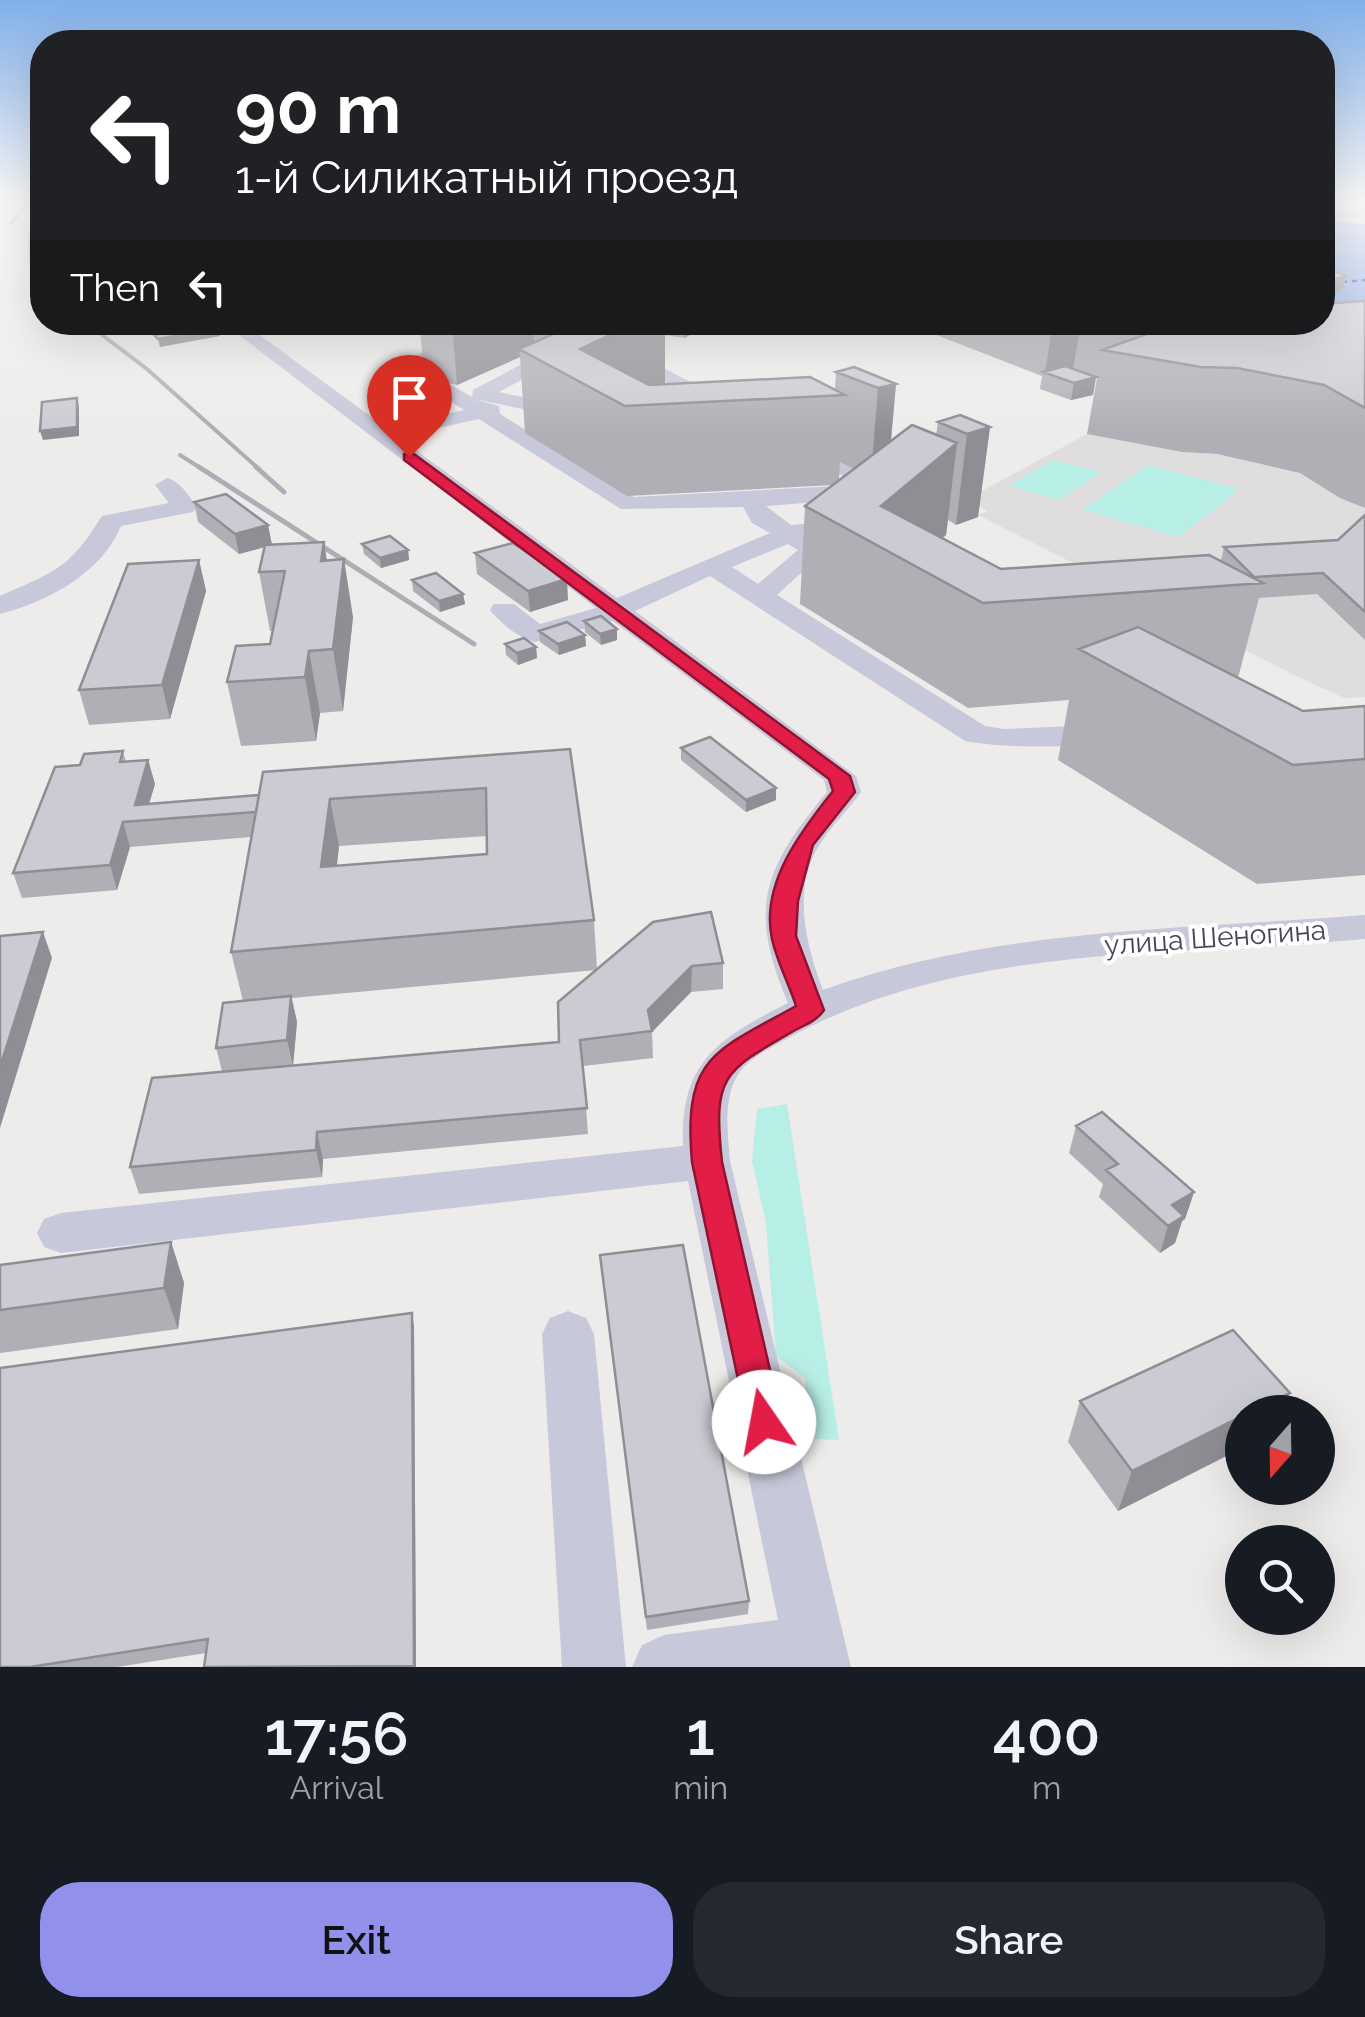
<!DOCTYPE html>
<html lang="en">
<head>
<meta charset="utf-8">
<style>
  :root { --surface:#171b24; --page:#242831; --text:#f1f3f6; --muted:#9ea1a6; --accent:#9190ea }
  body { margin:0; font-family:Raleway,sans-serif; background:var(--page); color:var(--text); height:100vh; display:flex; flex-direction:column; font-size:38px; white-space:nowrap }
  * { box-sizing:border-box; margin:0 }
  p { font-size:32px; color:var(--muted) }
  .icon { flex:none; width:55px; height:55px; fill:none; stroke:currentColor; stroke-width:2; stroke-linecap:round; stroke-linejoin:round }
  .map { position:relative; height:1667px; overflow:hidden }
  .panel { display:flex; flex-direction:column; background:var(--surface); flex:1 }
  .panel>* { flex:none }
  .top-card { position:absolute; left:30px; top:30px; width:1305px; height:305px; border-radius:40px; box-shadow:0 10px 40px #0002; background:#202124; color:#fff; overflow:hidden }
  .needle { width:65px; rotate:200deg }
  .tools { position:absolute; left:1225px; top:1395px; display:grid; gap:20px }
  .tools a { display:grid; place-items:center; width:110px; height:110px; border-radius:50%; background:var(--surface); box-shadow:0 10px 40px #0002; font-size:50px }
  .pin { position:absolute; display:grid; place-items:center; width:85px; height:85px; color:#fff; margin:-102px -42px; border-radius:50% 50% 50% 0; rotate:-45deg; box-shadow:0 0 10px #0007 }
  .pin .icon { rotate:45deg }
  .me { position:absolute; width:110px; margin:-55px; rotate:348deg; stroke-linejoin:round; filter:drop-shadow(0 0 8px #0008) }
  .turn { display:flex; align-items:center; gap:35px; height:210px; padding:0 40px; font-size:45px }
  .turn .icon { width:130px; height:130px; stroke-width:2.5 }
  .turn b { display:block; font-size:70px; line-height:85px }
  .then { display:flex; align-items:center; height:95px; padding:0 40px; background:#0003; gap:20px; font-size:38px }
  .eta { display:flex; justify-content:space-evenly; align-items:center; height:170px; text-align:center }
  .eta b { font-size:60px; font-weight:600; line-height:70px }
  .primary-button { display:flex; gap:20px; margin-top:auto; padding:20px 40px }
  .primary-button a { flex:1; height:115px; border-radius:40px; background:var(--accent); color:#111; font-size:40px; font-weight:600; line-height:115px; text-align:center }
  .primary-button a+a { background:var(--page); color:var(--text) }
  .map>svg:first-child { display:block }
</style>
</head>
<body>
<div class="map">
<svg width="1365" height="1667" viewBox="0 0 1365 1667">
  <rect width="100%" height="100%" fill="#eeeceb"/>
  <path fill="#dfdddd" d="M1087,434L1182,452L1217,454L1300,473L1365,508V697L1344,698L1296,676L978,515L988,511L967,499Z"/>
  <path fill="#b7eee5" d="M1052,460L1101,472L1060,500L1009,486Z
    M1148,465L1240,489L1179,537L1082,510Z
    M787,1104L839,1440L809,1439L805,1378L776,1356L766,1223L752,1161L757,1109Z"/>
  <path fill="#84a7eb" d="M1322,219L1365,224V314L1323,305Z"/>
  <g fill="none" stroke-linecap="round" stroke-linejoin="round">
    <path stroke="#0c3fa3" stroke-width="2.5" stroke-dasharray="5 5" stroke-linecap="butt" d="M1342,282L1365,280"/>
    <path fill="#c7c8d9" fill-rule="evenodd" d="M1365,209V217L1322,221V213Z
      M222,322H242L385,427L464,410L401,370V362L491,322H515L422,367L472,397L473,390L556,346H570V354L499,392L537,400L576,392V400L538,412L474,399L499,406L500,414L634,497L838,486L849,480L787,442L790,437C812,433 864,464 874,483L843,500L766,506L791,525L814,523L817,528L809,535L824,552L777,595L985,726L1004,729L1121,724L1126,731C1111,753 991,747 965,741L710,576L635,611L856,776L861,792C849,809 834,823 822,841C791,885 805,943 823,990C997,927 1182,930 1365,915V939C1175,956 963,943 790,1037C772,1047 746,1059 736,1078C723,1102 728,1135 730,1161L851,1667H632L642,1645L664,1635L778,1620L688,1181L61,1253L44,1247L37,1233L44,1219L61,1213L683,1146C680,1061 719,1038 788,1003C747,907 764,868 827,792L824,780L613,621L535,642C519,638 500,623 490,610L494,604H514L540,624L596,608ZM479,419L621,509L743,507L752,523L770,533L617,598L398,437ZM788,544L798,550L758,584L732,567Z
      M553,322H576L734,405L717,409Z
      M167,478C180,481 189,496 197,507L193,512L121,526C102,573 47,602 0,614V596C56,571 69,569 102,516L169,503L155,485Z
      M568,1311L586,1318L594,1334L626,1667H562L542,1334L550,1318Z"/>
    <path stroke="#aeadb6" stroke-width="4" d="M11,223L32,200
      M30,233L32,274L42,290
      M85,322L147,369L259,469
      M180,455L202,469"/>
    <path stroke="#aeadb6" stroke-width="5" d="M199,467L474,644
      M256,467L284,492"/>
  </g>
  <path fill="#afafb5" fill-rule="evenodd" d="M1322,267L1346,276L1343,290L1331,294L1322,293Z
    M1365,301V508L1340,498L1300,473L1217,454L1182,452L1087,434L1097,378L1073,369L1096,377L1093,395L1071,400L1040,389L1042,376L903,322H1322Z
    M419,322H740L710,325L684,338L665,335V384L835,390L836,372L896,384L891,441L936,435L938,422L990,427L978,517L956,525L948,520L946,535L942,538L1001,569L1221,560L1224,547L1338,540L1365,515V640L1317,594L1259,598L1238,678L1303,711L1365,706V875L1257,884L1058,760L1069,700L968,708L800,604L805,506L834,485L627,496L525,433L520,357L457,385L440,381L439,376L424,369ZM840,462L854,469L839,480Z
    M194,502L268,525L272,545L327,560L353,617L343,711L320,713L316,741L241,746L227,682L270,644L273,631H270L259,572L265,547L239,554L198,522Z
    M362,544L408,550L409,560L381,568L364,554Z
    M475,553L568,600L530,612L477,574Z
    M199,560L206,591L170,719L89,725L79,690Z
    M412,580L463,594L465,604L440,612L413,591Z
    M584,621L617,629V640L601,645L585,632Z
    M539,631L585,635L586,646L559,655L540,642Z
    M505,644L536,647L537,658L518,665L506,655Z
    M681,748L776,800L746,812L681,760Z
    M570,749L594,920L597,969L723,963V989L691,992L652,1032L653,1058L583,1066L588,1134L323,1159L322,1177L139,1194L130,1167L222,1071L216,1048L243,1001L231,952L251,837L130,847L117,890L22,898L13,873L80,765L123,751L126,762L148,760L155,784L149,804L259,795ZM487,836V854L337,865L339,846ZM596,970L559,1042L293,1065L297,1022L292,998Z
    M1076,1126L1194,1192L1185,1219L1182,1221L1175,1243L1160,1253L1099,1197L1103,1184L1069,1153Z
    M171,1242L184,1283L178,1329L0,1353V1265Z
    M600,1255L749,1601L748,1614L647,1630Z
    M412,1313L414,1327L416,1667H204L206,1653L117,1667H0Z
    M1080,1401L1242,1412V1448L1118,1511L1068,1442Z"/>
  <path fill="#8e8e94" d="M1346,276L1343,290L1331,294L1335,279Z
    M452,322H533L535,351L519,349L520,357L457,385Z
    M555,322H665V390L557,370Z
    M684,322H740L710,325L684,338Z
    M1053,322H1081L1073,369L1045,373Z
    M219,328L220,336L160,347L158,339Z
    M1096,377L1093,395L1071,400L1074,383Z
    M896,384L888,471L871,476L878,388Z
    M77,398L79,407V436L43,440L40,431Z
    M990,427L978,517L956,525L967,434Z
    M957,443L946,535L913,565L881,506Z
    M268,525L272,545L239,554L235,534Z
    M324,542L333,599L321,561Z
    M408,550L409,560L381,568L380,558Z
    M344,559L353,617L343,711L333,649Z
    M199,560L206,591L170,719L162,685Z
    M567,579L568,600L530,612L528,591Z
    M463,594L465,604L440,612L439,601Z
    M617,629V640L601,645L600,634Z
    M585,635L586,646L559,655L558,644Z
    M536,647L537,658L518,665L517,653Z
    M309,651L320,713L316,741L305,677Z
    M148,760L155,784L144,820L135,805Z
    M776,788V800L746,812V800Z
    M330,799L339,846L331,916L321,867Z
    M123,822L130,847L117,890L110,865Z
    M43,932L52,958L0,1128V1067Z
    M692,966L691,992L652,1032L648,1010Z
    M291,996L297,1022L293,1066L287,1040Z
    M317,1132L323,1159L322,1177L316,1150Z
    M1194,1192L1185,1219L1182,1221L1175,1243L1160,1253L1168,1226L1172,1205Z
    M171,1242L184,1283L178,1329L164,1288Z
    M412,1313L414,1327L416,1667H414Z
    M1290,1393L1281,1412H1250Z
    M1242,1416V1448L1118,1511L1132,1471Z"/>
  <path fill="#cbcbd3" stroke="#8e8e94" stroke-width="2.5" fill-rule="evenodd" d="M1322,267H1326L1346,276L1335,279L1322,278Z
    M1365,301V408L1324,385L1237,368L1201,367L1102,350L1180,322H1322V304Z
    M580,322H638L580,349L649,385L810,377L845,395L625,406L519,349Z
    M218,324L219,328L158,339L154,335Z
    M1065,366L1096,377L1074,383L1043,372Z
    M854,367L896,384L878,388L836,372Z
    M77,398V427L40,431L42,402Z
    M960,415L990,427L967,434L938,422Z
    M912,425L957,443L881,506L1001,569L1209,555L1263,583L983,603L805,506Z
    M226,494L268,525L235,534L194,502Z
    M1365,515V612L1323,573L1254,577L1224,547L1338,540Z
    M390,536L408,550L380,558L362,544Z
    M324,542L321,561L344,559L333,649L309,651L305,677L227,682L236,646L270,644L285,571L259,572L265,545Z
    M513,543L567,579L528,591L475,553Z
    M199,560L162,685L79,690L128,564Z
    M436,573L463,594L439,601L412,580Z
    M601,616L617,629L600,634L584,621Z
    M567,622L585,635L558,644L539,631Z
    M1138,627L1303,711L1365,706V759L1293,765L1079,649Z
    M524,638L536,647L517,653L505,644Z
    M710,737L776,788L746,800L681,748Z
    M570,749L594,920L231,952L263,772ZM486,788L487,854L321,867L330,799Z
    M123,751L120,762L148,760L135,805L259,795L256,812L123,822L110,865L13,873L55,767L80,765L84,754Z
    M711,912L723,963L692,966L648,1010L652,1031L580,1040L587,1108L317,1132L316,1150L130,1167L152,1078L559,1042L558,1002L653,922Z
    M43,932L0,1067V936Z
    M291,996L287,1040L216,1048L223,1003Z
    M1102,1112L1194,1192L1172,1205L1184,1216L1168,1226L1106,1170L1118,1164L1076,1126Z
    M171,1242L164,1288L0,1310V1265Z
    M683,1245L749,1601L646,1617L600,1255Z
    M412,1313L414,1666L204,1667L208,1639L30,1667H0V1368Z
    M1233,1330L1290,1393L1250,1412H1242V1416L1132,1471L1080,1401Z"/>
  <linearGradient id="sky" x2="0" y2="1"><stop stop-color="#80afe9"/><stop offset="0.46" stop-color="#f7f6f6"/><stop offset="1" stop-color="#f7f6f6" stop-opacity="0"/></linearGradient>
  <rect width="1365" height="433" fill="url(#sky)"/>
  <path fill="#e11d48" stroke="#92132f" stroke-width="2.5" d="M404,454H414L850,776L855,792L813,845L798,901L796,936L824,1010C817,1021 804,1025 792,1032C722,1072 713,1077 722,1162L782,1422L777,1434L764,1439L752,1434L747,1422L692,1162C683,1057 713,1052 796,1006C789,984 777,962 772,939C760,884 801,831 833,791L829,779L404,460Z"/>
  <g text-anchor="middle" stroke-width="8" stroke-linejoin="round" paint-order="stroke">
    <g font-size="28" fill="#444558" stroke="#fff">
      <text transform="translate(1215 937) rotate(-4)" y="10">улица Шеногина</text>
    </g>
  </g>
</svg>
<div class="tools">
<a><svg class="needle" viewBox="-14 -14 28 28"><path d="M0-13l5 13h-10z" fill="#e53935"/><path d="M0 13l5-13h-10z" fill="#9ea1a6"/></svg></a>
<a><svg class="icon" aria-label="search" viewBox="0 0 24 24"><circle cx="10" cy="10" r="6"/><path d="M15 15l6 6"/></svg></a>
</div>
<div class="pin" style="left:409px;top:457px;background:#d93025"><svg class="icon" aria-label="arrive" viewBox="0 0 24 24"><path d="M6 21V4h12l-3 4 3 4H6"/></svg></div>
<svg class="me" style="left:764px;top:1422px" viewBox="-20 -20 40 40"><circle r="19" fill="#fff"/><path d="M0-13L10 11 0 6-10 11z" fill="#e11d48"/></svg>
<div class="top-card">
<div class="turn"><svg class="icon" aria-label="left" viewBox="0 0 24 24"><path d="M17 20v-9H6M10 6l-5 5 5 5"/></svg><div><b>90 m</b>1-й Силикатный проезд</div></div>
<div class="then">Then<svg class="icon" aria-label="left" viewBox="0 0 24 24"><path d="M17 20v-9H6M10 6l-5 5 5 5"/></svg></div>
</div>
</div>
<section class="panel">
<div class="eta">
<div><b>17:56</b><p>Arrival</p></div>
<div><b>1</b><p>min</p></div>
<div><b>400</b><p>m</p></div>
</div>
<div class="primary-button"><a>Exit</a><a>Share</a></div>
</section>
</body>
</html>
